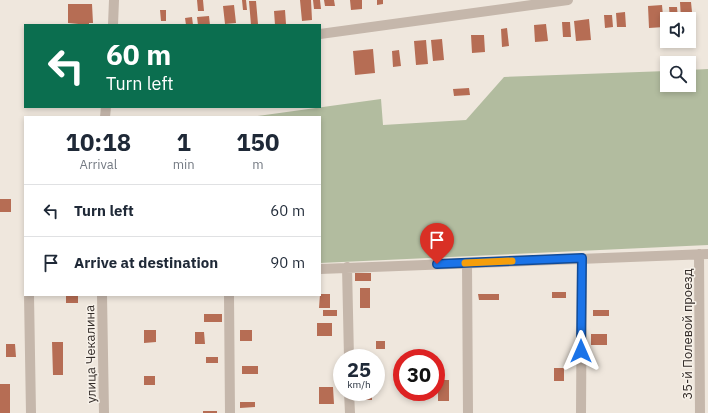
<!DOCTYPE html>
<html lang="en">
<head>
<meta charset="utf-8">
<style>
  :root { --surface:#fff; --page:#f6f6f7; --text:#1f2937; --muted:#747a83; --line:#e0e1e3 }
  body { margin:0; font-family:"IBM Plex Sans",sans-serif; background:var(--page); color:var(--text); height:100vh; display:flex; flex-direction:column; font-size:15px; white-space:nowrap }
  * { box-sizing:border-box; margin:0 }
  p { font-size:13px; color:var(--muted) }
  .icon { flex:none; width:22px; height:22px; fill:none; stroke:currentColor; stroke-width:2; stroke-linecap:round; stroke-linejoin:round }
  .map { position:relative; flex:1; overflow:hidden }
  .sheet { position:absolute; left:24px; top:116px; width:297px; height:180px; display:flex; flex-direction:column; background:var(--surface); border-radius:0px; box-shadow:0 2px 6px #0003 }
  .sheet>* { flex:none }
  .top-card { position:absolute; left:24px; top:24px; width:297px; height:84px; border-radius:0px; box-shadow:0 2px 6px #0003; background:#0b6e4f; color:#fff; overflow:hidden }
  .buttons { position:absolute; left:660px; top:12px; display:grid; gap:8px }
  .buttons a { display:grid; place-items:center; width:36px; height:36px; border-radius:0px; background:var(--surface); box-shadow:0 2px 6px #0003; font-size:20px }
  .speed { position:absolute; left:333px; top:349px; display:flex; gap:8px; font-size:20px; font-weight:700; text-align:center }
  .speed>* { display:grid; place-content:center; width:52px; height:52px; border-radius:50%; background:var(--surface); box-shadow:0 2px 6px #0003; line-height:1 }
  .speed small { font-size:10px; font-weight:400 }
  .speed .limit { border:6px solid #d22; background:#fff; color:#111 }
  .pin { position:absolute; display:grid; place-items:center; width:34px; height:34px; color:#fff; margin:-41px -17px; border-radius:50% 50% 50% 0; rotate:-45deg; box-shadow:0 0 4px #0007 }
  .pin .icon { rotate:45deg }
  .me { position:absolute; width:44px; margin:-22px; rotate:0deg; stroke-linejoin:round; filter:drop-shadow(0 0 3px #0008) }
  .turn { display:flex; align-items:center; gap:14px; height:84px; padding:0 16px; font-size:18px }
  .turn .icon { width:52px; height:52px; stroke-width:2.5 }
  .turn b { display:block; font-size:28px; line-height:34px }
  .eta { display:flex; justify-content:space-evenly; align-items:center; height:68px; text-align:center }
  .eta b { font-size:24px; font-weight:700; line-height:28px }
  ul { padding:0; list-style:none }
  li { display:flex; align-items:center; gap:12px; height:52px; padding:0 16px; border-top:1px solid var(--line) }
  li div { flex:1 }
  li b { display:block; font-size:15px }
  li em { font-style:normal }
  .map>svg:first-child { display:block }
</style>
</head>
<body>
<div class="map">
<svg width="708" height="413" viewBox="0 0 708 413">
  <rect width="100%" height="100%" fill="#efe7dd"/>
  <path fill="#b2bc9f" d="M708,69V245L320,263V117H250L381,99L383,125L466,120L504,77L667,71V85H689V70Z"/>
  <path fill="#b66d54" d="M197,0H203L204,11H198Z
    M242,0H246L247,10H243Z
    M300,0H311L312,20L302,21Z
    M313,0H320L321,9H314Z
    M324,0H334L335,6H325Z
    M350,0H362V9L351,10Z
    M377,0H383V4L377,5Z
    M249,1H256L258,24L251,25Z
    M680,2H691L693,22H689V19H681Z
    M68,4H92L93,23H89V25L68,23Z
    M234,5L236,23L225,24L223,6Z
    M662,5L664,27L649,28L648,6Z
    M669,7H677L678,19H670Z
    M160,10H166V21H161Z
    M285,10L286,24L275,25L274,11Z
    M625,12L626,27H617L616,13Z
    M604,15H612L613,27L605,28Z
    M209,16L210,25H198L197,17Z
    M192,17L193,25H186L185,18Z
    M589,19L591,40L576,41L574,21Z
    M562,22H570L571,37H563Z
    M546,24L548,41L535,42L534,25Z
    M507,28L509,46L502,47L501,29Z
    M471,35H484L485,52L472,53Z
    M442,39L444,60L433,61L431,40Z
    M426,40L428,64L416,65L414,41Z
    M373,49L375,73L355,75L353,51Z
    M399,50L401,66L393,67L392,51Z
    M469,88L470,95L454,96L453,89Z
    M0,199H11V212H0Z
    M355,273H371V281H355Z
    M360,288H370V308H360Z
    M552,292H566V298H552Z
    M320,294H330V308H319Z
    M478,294H499V300H479Z
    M66,295H78V303H66Z
    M323,310H337V316H323Z
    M593,310H609V316H593Z
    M204,314H222V322H204Z
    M317,323H332V336H317Z
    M144,330H156V342L144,343Z
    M240,330H252V341H240Z
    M195,332H204L205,344H195Z
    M591,334H607V345H591Z
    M376,341H385V349H376Z
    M52,342H63V375H53Z
    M6,344H15L16,357H6Z
    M358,354H373V358H358Z
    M206,357H218V363H206Z
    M242,366H258V374H242Z
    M554,368H564V381H554Z
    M144,376H155V385H144Z
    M438,380H449V401H438Z
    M0,384H10V413H0Z
    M319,387H333L334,404H319Z
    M359,392H372V400H359Z
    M240,402H255V407L240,408Z
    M203,411H217V413H203Z"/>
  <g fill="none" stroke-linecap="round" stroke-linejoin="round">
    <path stroke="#c5b7ab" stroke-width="10" d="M113,25L114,0
      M320,34L568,0
      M105,117L106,107
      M699,254L700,413
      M467,263L468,413
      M347,267L349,358
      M320,269L708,254
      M29,295L31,413
      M102,295L104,413
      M229,295L230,413
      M349,392L350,413
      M581,413L582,258"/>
  </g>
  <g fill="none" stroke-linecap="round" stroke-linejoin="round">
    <defs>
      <path id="route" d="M437,264L582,258L581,351"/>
    </defs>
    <use href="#route" stroke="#114b97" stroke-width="10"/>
    <use href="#route" stroke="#1a73e8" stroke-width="7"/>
    <path stroke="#f59e0b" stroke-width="7" d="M465,263L512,261"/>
  </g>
  <g text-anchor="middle" stroke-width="3" stroke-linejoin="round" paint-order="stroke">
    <g font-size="13" fill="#342d29" stroke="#f7f1e9">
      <text transform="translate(687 334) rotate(-90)" y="5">35-й Полевой проезд</text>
      <text transform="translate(90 354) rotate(-91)" y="5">улица Чекалина</text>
    </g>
  </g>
</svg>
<div class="buttons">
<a><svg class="icon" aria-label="sound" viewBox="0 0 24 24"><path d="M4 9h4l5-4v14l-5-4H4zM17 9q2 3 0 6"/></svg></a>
<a><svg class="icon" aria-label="search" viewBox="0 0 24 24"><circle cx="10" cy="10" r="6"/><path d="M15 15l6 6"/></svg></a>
</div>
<div class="speed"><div>25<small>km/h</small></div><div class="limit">30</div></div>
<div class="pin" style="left:437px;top:264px;background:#d93025"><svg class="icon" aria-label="arrive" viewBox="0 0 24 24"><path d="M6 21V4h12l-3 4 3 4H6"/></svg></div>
<svg class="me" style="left:581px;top:351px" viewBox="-20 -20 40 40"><path d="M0-17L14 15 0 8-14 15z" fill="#1a73e8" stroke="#fff" stroke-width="4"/></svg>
<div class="top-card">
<div class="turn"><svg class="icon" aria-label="left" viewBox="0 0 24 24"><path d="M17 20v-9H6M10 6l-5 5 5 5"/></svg><div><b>60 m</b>Turn left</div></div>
</div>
<section class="sheet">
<div class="eta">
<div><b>10:18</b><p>Arrival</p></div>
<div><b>1</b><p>min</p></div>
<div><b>150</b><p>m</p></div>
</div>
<ul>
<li><svg class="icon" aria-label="left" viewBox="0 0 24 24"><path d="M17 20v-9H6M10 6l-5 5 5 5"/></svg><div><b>Turn left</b></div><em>60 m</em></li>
<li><svg class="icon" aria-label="arrive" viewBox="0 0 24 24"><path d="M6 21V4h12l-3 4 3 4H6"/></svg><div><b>Arrive at destination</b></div><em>90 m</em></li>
</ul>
</section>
</div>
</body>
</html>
